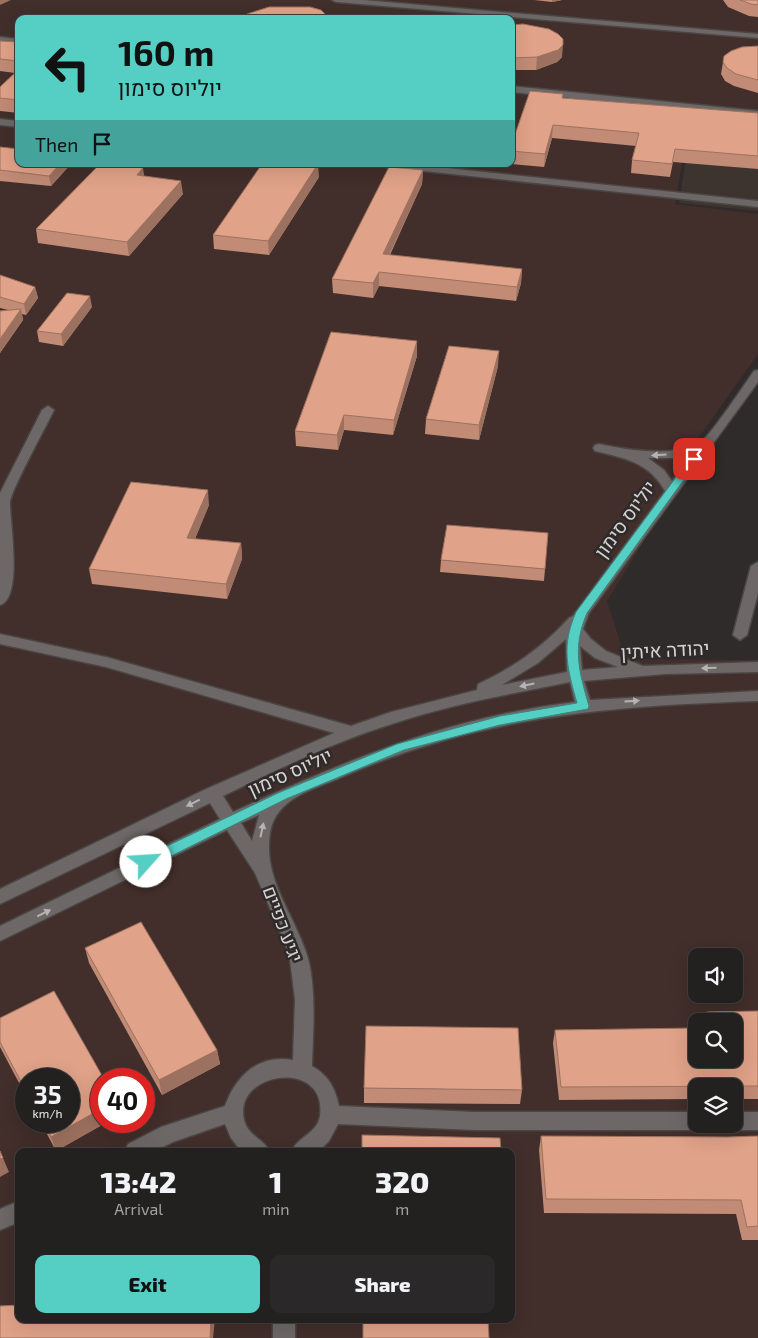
<!DOCTYPE html>
<html lang="en">
<head>
<meta charset="utf-8">
<style>
  :root { --surface:#232020; --page:#2b2829; --text:#f1f3f6; --muted:#a3a3a5; --line:#403e3e; --accent:#55cec4 }
  body { margin:0; font-family:"Exo 2",Heebo,sans-serif; background:var(--page); color:var(--text); height:100vh; display:flex; flex-direction:column; font-size:19px; white-space:nowrap }
  * { box-sizing:border-box; margin:0 }
  p { font-size:16px; color:var(--muted) }
  .icon { flex:none; width:28px; height:28px; fill:none; stroke:currentColor; stroke-width:2; stroke-linecap:round; stroke-linejoin:round }
  .map { position:relative; flex:1; overflow:hidden }
  .side { position:absolute; left:15px; top:1148px; width:500px; height:175px; display:flex; flex-direction:column; background:var(--surface); border-radius:10px; box-shadow:0 5px 20px #0002,0 0 0 1px var(--line) }
  .side>* { flex:none }
  .guide { position:absolute; left:15px; top:15px; width:500px; height:152px; border-radius:10px; box-shadow:0 5px 20px #0002,0 0 0 1px var(--line); background:#55cec4; color:#111; overflow:hidden }
  .buttons { position:absolute; left:688px; top:948px; display:grid; gap:10px }
  .buttons a { display:grid; place-items:center; width:55px; height:55px; border-radius:10px; background:var(--surface); box-shadow:0 5px 20px #0002,0 0 0 1px var(--line); font-size:25px }
  .speed { position:absolute; left:15px; top:1068px; display:flex; gap:10px; font-size:25px; font-weight:700; text-align:center }
  .speed>* { display:grid; place-content:center; width:65px; height:65px; border-radius:50%; background:var(--surface); box-shadow:0 5px 20px #0002,0 0 0 1px var(--line); line-height:1 }
  .speed small { font-size:12px; font-weight:400 }
  .speed .limit { border:8px solid #d22; background:#fff; color:#111 }
  .pin { position:absolute; display:grid; place-items:center; width:42px; height:42px; color:#fff; margin:-21px; border-radius:10px; box-shadow:0 2px 8px #0006 }
  .me { position:absolute; width:55px; margin:-28px; rotate:64deg; stroke-linejoin:round; filter:drop-shadow(0 0 4px #0008) }
  .turn { display:flex; align-items:center; gap:18px; height:105px; padding:0 20px; font-size:22px }
  .turn .icon { width:65px; height:65px; stroke-width:2.5 }
  .turn b { display:block; font-size:35px; line-height:42px }
  .then { display:flex; align-items:center; height:48px; padding:0 20px; background:#0003; gap:10px; font-size:19px }
  .eta { display:flex; justify-content:space-evenly; align-items:center; height:85px; text-align:center }
  .eta b { font-size:30px; font-weight:800; line-height:35px }
  .cta { display:flex; gap:10px; margin-top:auto; padding:10px 20px }
  .cta a { flex:1; height:58px; border-radius:10px; background:var(--accent); color:#111; font-size:20px; font-weight:800; line-height:58px; text-align:center }
  .cta a+a { background:var(--page); color:var(--text) }
  .map>svg:first-child { display:block }
</style>
</head>
<body>
<div class="map">
<svg width="758" height="1338" viewBox="0 0 758 1338">
  <rect width="100%" height="100%" fill="#2f2b2a"/>
  <path fill="#3d3430" d="M693,115L758,121V211L679,203Z"/>
  <path fill="#422e2a" fill-rule="evenodd" d="M0,0H758V119L691,113L675,204L758,214V354L695,443L660,515L607,601L624,654L638,659L758,660V1338H0ZM19,19H511V164H19ZM696,956H734V994H696ZM696,1021H734V1059H696ZM26,1079H69V1121H26ZM101,1079H144V1121H101ZM696,1086H734V1124H696ZM19,1151H511V1319H19Z"/>
  <g fill="none" stroke-linecap="round" stroke-linejoin="round">
    <defs>
      <path id="minor" d="M332,0H363L758,34V38L336,2Z
        M0,37L19,39V43L0,41Z
        M511,86L758,111V117L511,92Z
        M0,119L19,121V127L0,125Z
        M381,164H410L758,201V207L386,167Z
        M758,370V382L589,613L583,629L591,639L606,651L643,666L758,662V672L665,674L584,681L590,700L758,691V701C608,706 481,716 342,777C313,790 276,797 270,833C263,878 292,911 306,952C317,983 313,1032 312,1066C329,1076 335,1088 339,1106L475,1112H696V1124H705L703,1127L696,1130H475L338,1124L329,1141L319,1151H292C297,1137 317,1134 320,1116C328,1056 228,1072 245,1123C249,1136 265,1140 269,1151H241L231,1138L225,1124L173,1142L155,1151H125L128,1144L161,1127L225,1106C236,1076 258,1054 293,1060L295,999L289,953L255,873L227,830L0,941V926L220,819L210,803L0,904V889L206,789L334,733L106,667L0,644V634L106,657L351,726L391,712L477,690L478,684C513,668 543,647 569,618L573,616L665,491C649,462 624,458 595,451L593,448L595,445L599,444C627,450 674,458 701,442C710,436 745,384 754,371ZM693,453L672,481L664,470L648,458H676ZM566,639L567,672L502,685L538,663ZM580,646L595,658L618,667L582,670ZM570,682L575,702C449,717 347,760 233,812L223,796C278,769 336,741 395,723C452,704 511,694 570,682ZM259,815L252,841L241,823Z
        M48,406L54,410C47,425 10,492 10,503C10,523 23,598 0,605V493L42,410Z
        M758,562V593L747,635L740,640L733,635L751,566Z
        M734,1112H758V1130H734L727,1127L725,1124H734Z
        M19,1201V1222L0,1230V1209Z
        M273,1319H295V1338H273Z"/>
    </defs>
    <use href="#minor" stroke="#494644" stroke-width="3"/>
    <use href="#minor" fill="#6d6867" fill-rule="evenodd"/>
  </g>
  <path fill="#c18b75" d="M534,0H562L552,2Z
    M723,0H758V17L749,16L728,7Z
    M511,25L562,57L557,62L536,70H511Z
    M0,41L19,42V113L0,111V87L15,73L0,71Z
    M758,46V93L734,86L725,81L721,74L723,62Z
    M563,94V98L758,113V169L673,162L670,177L631,173L632,160L636,146L552,138L544,167L511,164V146Z
    M0,147L70,165L51,186L0,181Z
    M423,170L422,184L390,255L522,269L521,283L516,301L379,286L373,298L333,293L332,279Z
    M144,176L183,194L129,256L38,243L36,229Z
    M319,177L269,255L214,249L213,235Z
    M0,275L35,287L38,298L26,315L22,314L23,320L0,353V311L8,310L0,308Z
    M92,307L63,346L39,342L37,331Z
    M417,356L393,435L344,430L338,450L296,446L295,431Z
    M498,366L479,440L425,434L426,419Z
    M209,505L195,539L241,543L242,559L227,599L92,584L89,569Z
    M441,560L545,569L544,581L440,572Z
    M85,948L217,1050L220,1064L162,1095L89,963Z
    M758,1011V1099H734V1086H696V1099L559,1100L553,1043L555,1030L696,1059L734,1021H704L707,1012Z
    M0,1018L101,1121H109L56,1151L40,1121H69L26,1079V1096L0,1047Z
    M364,1088L522,1090L520,1104L364,1103Z
    M541,1136L728,1137L758,1136V1240H742L736,1214L544,1213L539,1150Z"/>
  <path fill="#9d715f" d="M0,0H11L0,5Z
    M552,0H562L552,2Z
    M563,45L562,57L557,62L536,70L537,57Z
    M553,125L552,138L544,167L545,154Z
    M60,164H70V165L51,186L49,176Z
    M318,164L319,177L269,255L268,241Z
    M143,168L145,181L137,175Z
    M423,170L422,184L383,268V254Z
    M181,181L183,194L129,256L127,242Z
    M522,269L521,283L516,301L517,287Z
    M379,272V286L373,298V283Z
    M35,287L38,298L26,315L24,304Z
    M90,296L92,307L63,346L61,334Z
    M21,309L23,320L0,353V339Z
    M417,341V356L393,435L394,420Z
    M499,351L498,366L479,440V425Z
    M344,415V430L338,450L337,435Z
    M208,490L209,505L189,553L187,538Z
    M241,543L242,559L227,599L226,584Z
    M217,1050L220,1064L162,1095L159,1080Z
    M101,1109V1121H109L56,1151L51,1137Z
    M3,1158L9,1172L0,1177V1159Z
    M211,1319H215L213,1338H210Z"/>
  <path fill="#e0a288" stroke="#9d715f" d="M740,0H758V5L751,4Z
    M269,7H310L321,10L330,19H242L247,14Z
    M523,24L549,29L558,34L563,39V45L558,50L537,57L511,58V25Z
    M0,41L19,42V61L0,59Z
    M758,46V80L736,74L727,68L723,62L724,56L731,51L742,47Z
    M19,69V100L0,98V87Z
    M530,91L563,94L562,98L758,113V156L675,149L672,164L632,160L639,133L553,125L545,154L511,151V146Z
    M0,147L19,149V164H60L49,176L0,170Z
    M100,164H114L143,168L137,175L181,181L127,242L36,229Z
    M262,164H318L268,241L213,235Z
    M389,167L423,170L383,254L522,269L517,287L379,272L373,283L332,279Z
    M0,275L35,287L24,304L0,297Z
    M67,293L90,296L61,334L37,331Z
    M21,309L0,339V311Z
    M331,332L417,341L394,420L344,415L337,435L295,431Z
    M449,346L499,351L479,425L426,419Z
    M131,482L208,490L187,538L241,543L226,584L89,569Z
    M447,525L548,533L545,569L441,560Z
    M141,922L217,1050L159,1080L85,948Z
    M54,991L104,1079H101V1109L51,1137L43,1121H69V1079H26V1091L0,1042V1018Z
    M758,1011V1086L561,1087L555,1030L696,1028V1059H734V1021H709L707,1012Z
    M366,1026L518,1028L522,1090L364,1088Z
    M362,1135L500,1138L501,1151H362Z
    M541,1136L728,1137L758,1136V1226L747,1227L741,1200L546,1199Z
    M0,1151L3,1158L0,1159Z
    M19,1305V1319H211L210,1338H0V1306Z
    M363,1319H488L489,1338H363Z"/>
  <defs><path id="oneway-solid" d="M-6-.8H1V-3.2L6.5 0L1 3.2V.8H-6Z" transform="scale(1.25)"/></defs>
  <g fill="#b6b3b2">
    <use href="#oneway-solid" transform="translate(659 455) rotate(177)"/>
    <use href="#oneway-solid" transform="translate(709 668) rotate(179)"/>
    <use href="#oneway-solid" transform="translate(527 685) rotate(168)"/>
    <use href="#oneway-solid" transform="translate(632 701) rotate(-4)"/>
    <use href="#oneway-solid" transform="translate(193 803) rotate(154)"/>
    <use href="#oneway-solid" transform="translate(262 830) rotate(-78)"/>
    <use href="#oneway-solid" transform="translate(44 913) rotate(-26)"/>
  </g>
  <path fill="#55cec4" stroke="#37867f" d="M691,457L699,459L587,613C572,648 579,671 589,706L588,709L500,725L404,750L286,799L151,866H142L140,862L142,858L278,793L397,744L500,716L577,703C567,668 561,646 576,612Z"/>
  <g text-anchor="middle" stroke-width="5" stroke-linejoin="round" paint-order="stroke">
    <g font-size="19" fill="#d6d3d2" stroke="#2f2b2a">
      <text transform="translate(625 519) rotate(-54)" y="7">יוליוס סימון</text>
      <text transform="translate(665 650) rotate(-3)" y="7">יהודה איתין</text>
      <text transform="translate(290 772) rotate(-24)" y="7">יוליוס סימון</text>
      <text transform="translate(283 924) rotate(69)" y="7">יגיע כפיים</text>
    </g>
  </g>
</svg>
<div class="buttons">
<a><svg class="icon" aria-label="sound" viewBox="0 0 24 24"><path d="M4 9h4l5-4v14l-5-4H4zM17 9q2 3 0 6"/></svg></a>
<a><svg class="icon" aria-label="search" viewBox="0 0 24 24"><circle cx="10" cy="10" r="6"/><path d="M15 15l6 6"/></svg></a>
<a><svg class="icon" aria-label="layers" viewBox="0 0 24 24"><path d="M12 4l9 5-9 5-9-5zM3 14l9 5 9-5"/></svg></a>
</div>
<div class="speed"><div>35<small>km/h</small></div><div class="limit">40</div></div>
<div class="pin" style="left:694px;top:459px;background:#d93025"><svg class="icon" aria-label="arrive" viewBox="0 0 24 24"><path d="M6 21V4h12l-3 4 3 4H6"/></svg></div>
<svg class="me" style="left:146px;top:862px" viewBox="-20 -20 40 40"><circle r="19" fill="#fff"/><path d="M0-13L10 11 0 6-10 11z" fill="#55cec4"/></svg>
<div class="guide">
<div class="turn"><svg class="icon" aria-label="left" viewBox="0 0 24 24"><path d="M17 20v-9H6M10 6l-5 5 5 5"/></svg><div><b>160 m</b>יוליוס סימון</div></div>
<div class="then">Then<svg class="icon" aria-label="arrive" viewBox="0 0 24 24"><path d="M6 21V4h12l-3 4 3 4H6"/></svg></div>
</div>
<section class="side">
<div class="eta">
<div><b>13:42</b><p>Arrival</p></div>
<div><b>1</b><p>min</p></div>
<div><b>320</b><p>m</p></div>
</div>
<div class="cta"><a>Exit</a><a>Share</a></div>
</section>
</div>
</body>
</html>
